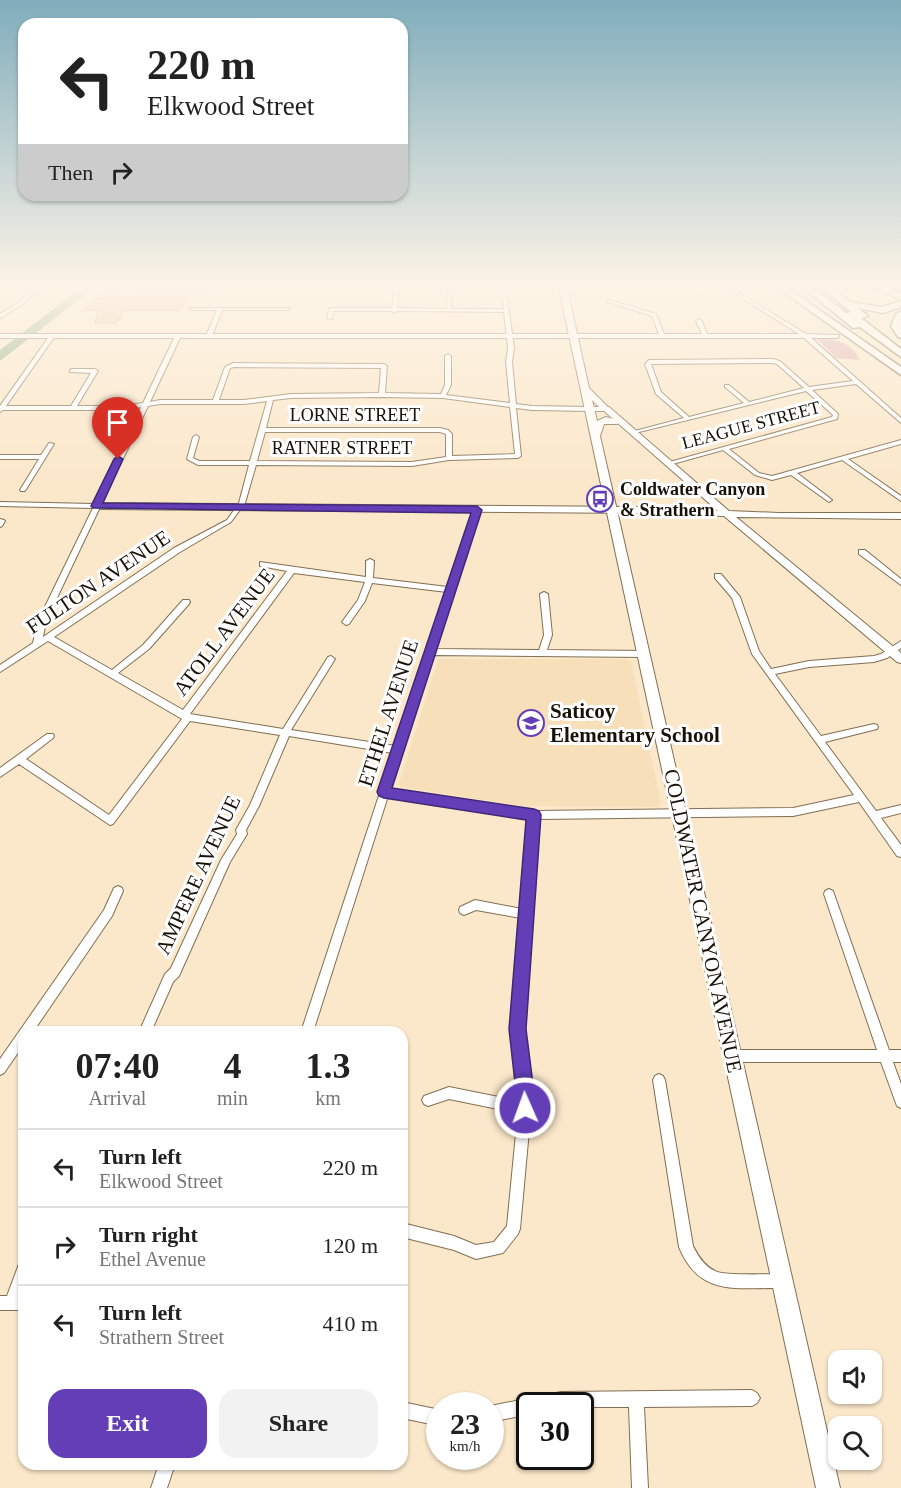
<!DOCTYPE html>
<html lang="en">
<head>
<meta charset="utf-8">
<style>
  :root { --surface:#fff; --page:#f2f2f2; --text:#222; --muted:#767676; --line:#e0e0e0; --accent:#633eb7 }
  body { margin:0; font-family:"Times New Roman",serif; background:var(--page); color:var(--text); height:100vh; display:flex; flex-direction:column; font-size:22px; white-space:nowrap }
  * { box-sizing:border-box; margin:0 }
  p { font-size:20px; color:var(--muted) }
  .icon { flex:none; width:33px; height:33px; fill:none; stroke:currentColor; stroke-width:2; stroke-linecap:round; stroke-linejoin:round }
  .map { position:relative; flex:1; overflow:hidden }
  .panel { position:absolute; left:18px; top:1026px; width:390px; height:444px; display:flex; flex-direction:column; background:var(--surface); border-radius:18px; box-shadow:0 2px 4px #0004 }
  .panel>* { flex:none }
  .hud { position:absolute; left:18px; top:18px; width:390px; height:183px; border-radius:18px; box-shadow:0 2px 4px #0004; background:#fff; color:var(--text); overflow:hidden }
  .controls { position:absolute; left:828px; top:1350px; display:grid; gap:12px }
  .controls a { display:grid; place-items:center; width:54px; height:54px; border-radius:12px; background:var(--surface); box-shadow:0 2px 4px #0004; font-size:30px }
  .speed { position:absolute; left:426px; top:1392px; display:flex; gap:12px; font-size:30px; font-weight:700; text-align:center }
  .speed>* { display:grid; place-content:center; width:78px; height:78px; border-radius:50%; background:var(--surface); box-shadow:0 2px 4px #0004; line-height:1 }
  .speed small { font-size:15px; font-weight:400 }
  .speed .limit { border:3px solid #111; border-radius:9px; background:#fff; color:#111 }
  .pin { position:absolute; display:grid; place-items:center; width:51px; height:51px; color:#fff; margin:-62px -26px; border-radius:50% 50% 50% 0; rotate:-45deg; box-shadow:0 0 6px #0007 }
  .pin .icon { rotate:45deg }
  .me { position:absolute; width:66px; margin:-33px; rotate:358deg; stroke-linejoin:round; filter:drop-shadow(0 0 4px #0008) }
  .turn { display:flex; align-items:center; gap:21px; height:126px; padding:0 30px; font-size:27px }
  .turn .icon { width:78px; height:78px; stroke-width:2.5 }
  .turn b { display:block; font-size:42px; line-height:51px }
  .then { display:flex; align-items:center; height:57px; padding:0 30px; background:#0003; gap:12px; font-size:22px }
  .eta { display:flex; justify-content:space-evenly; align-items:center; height:102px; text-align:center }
  .eta b { font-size:36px; font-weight:700; line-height:42px }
  .button { display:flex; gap:12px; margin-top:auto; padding:12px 30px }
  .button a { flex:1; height:69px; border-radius:18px; background:var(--accent); color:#fff; font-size:24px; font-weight:700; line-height:69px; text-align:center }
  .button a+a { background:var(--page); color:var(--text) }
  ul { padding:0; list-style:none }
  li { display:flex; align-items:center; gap:18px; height:78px; padding:0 30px; border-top:2px solid var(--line) }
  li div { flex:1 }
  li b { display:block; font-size:22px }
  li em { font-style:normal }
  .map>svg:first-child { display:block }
</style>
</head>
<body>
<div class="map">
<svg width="901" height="1488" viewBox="0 0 901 1488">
  <rect width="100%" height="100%" fill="#fbe7c9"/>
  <path fill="#f6dfb9" d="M645,286H699L708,304Z
    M441,659H626L631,662L661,803L658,807L522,806L401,787L399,784L438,660Z"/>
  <path fill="#dca9a8" d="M817,339C838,339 849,341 860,360L836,358Z"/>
  <path fill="#85a37b" d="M86,284H99L0,361V350Z"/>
  <path fill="#eebea4" stroke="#ccab99" stroke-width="1.5" d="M130,288H136V290L209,288L206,295H189L179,310H123L120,319L115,323H95L98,310H84L108,289Z"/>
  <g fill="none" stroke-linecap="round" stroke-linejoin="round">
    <defs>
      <path id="minor" d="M36,284H41L25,303L0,318V314L21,301Z
        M395,284H399L397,308L447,309V291L449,290L451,291V309H504L502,290L506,289L514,348L512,362L516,404L532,406L590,407L593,409L590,411L532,410L516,408L521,456L518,458L449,460L412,466L256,465L245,503L231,522L180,552L54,637L112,670L143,645L183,600H189L190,602L189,604L149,649L118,673L183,710L287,571L260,566V562L366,577V561L370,559L374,561L373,578L448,587L474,510L475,509H479L480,510L436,649L539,650L544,635L540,594L544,592L548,594L552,635L547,650L645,651L649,654L645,657L434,655L391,789L534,811L793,808L854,795L752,654L732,598L715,578V574H721L740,597L759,651L771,669L809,661L874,656L881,654L901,641V648L887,658L874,662L809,667L775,674L821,736L874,724L877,725L878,727L877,729L825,742L876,811L901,805V813L881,818L901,845V857L897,856L859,802L793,816L539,819L524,1029L531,1092V1108L520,1229L518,1234L503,1253L476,1259L454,1250L402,1237V1223L454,1236L476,1245L494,1242L507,1226L518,1113L449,1099L428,1106L424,1104L422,1100L424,1096L449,1087L519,1101L512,1029L521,918L476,910L464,915L460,913L459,910L460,907L475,900L522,909L529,818L388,796L313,1032H301L393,753L289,736L259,806L246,830L247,834L230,862L179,976L173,982L151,1032H139L165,974L171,968L221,860L237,834L236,830L250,805L280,735L190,721L113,824L110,825L19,764L0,777V768L47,734H53L54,736L53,738L26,759L109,815L182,719L48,641L0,672V665L33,643L38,621L93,508L0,506V502L94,504L141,407L120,410H3L0,412V406L50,335L55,336L6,406H71L91,373L70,372V370L72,369H95L98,371L77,406H120L143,403L175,336L178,334L181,336L150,402L160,400H213L225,367L233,363L384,364L387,366L385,393L441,394L445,385V356L448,354L451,356V385L446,395L510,403L506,362L508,348L504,312L397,311L394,313L392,311H333L332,319L327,318L329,309L331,308H392ZM234,367L381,368L379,393L291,394L244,400H219L230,368ZM382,397L443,398L510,407L515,454L452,456V434L448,430L440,428H266L273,400L291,398ZM267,401L250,461H199L193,458L199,437L196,435L193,437L187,459L198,465H249L239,503L227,520L174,548L43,637L46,621L148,406L160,404H244ZM265,432H440L446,434V457L412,462L257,461ZM294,573L365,582L358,600L342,622L346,625L349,624L365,601L372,583L447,592L396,746L291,730L335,659L331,656L328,657L283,729L190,714Z
        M734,290L806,334L839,335V337L837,338H811L901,418V423L856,384L812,390L838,414L837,419L729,449L759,473L772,476L901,440V444L848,459L901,496V501L842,460L797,473L831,499L832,500L829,502L791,475L772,480L755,475L723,450L669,465L666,463L832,417L833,415L806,391L631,434V432L684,418L656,394L645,364L649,360L774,359L781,362L809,387L853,381L804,338H574L571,336L574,334H659L652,316L608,302V300H610L656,314L664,334H702L696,321L699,319L702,321L707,334H799L732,292V291ZM773,363L777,364L804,388L749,402L729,385H725V387L744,403L689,417L661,392L651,364Z
        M190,308H288L290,309L288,310H222L212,336L209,338L206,336L217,310H192L190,309Z
        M49,443L54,444L25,491H21L20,490L39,459H0V455H41Z
        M0,519L4,520L5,521L2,526L0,527Z
        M859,550H865L901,579V585L859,554Z
        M118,886L122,888L123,891L112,916L33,1032H24V1044L4,1073L0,1075V1059L104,910L114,888Z
        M829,889L833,891L834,894L889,1050H901V1062H893L901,1084V1108L897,1106L881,1062H733L729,1060L727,1056L729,1052L733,1050H877L824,894L825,891Z
        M659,1074L663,1076L665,1080L693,1246C698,1256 704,1266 715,1271C724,1276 770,1274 783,1274L788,1276L790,1281L788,1286L783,1288C737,1287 700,1298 679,1247L653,1080L655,1076Z
        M24,1262V1288L21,1296H24V1310H0V1296H7L19,1264Z
        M752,1390L757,1393L760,1398L757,1403L752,1406L644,1407L648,1488H632L629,1407H580V1406H530V1414L490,1422V1406L561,1392Z
        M402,1402L440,1410V1426L402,1418Z
        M159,1464H175L167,1488H151Z"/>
      <path id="tertiary" d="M0,334H574L577,336L574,338H0Z
        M587,407H609L729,511L779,513H901V519L736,517L901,653V663L897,662L724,516L641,513L96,509L91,506L96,503L641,507L718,511L604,411H590L586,409Z"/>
      <path id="secondary" d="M558,284H566L589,388L610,409L603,411L592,400L597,421L606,417L622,421L617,424H604L600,436L840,1488H816Z"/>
      <path id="motorway" d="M772,284H782L901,367V375Z
        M799,284H809L846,313L851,312L817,284H827L850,302L882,307L901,301V307L883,313L858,308L868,316L861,318L901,349V357L860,327L853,328Z
        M857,284H882L901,293V300L880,289Z
        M901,311V338L898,337L891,326L896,314Z"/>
    </defs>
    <use href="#minor" stroke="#806f53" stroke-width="2"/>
    <use href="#tertiary" stroke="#806f53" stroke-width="2"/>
    <use href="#secondary" stroke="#806f53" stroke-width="2"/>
    <use href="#motorway" stroke="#806f53" stroke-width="3"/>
    <use href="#minor" fill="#fff" fill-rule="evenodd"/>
    <use href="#tertiary" fill="#fff" fill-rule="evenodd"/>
    <use href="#secondary" fill="#fff" fill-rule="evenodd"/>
    <use href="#motorway" fill="#fff" fill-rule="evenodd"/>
  </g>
  <linearGradient id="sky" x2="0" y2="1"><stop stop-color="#80adbc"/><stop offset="0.58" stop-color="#fdf4e7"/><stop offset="1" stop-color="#fdf4e7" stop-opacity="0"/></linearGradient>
  <rect width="901" height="493" fill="url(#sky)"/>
  <path fill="#633eb7" stroke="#402877" stroke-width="1.5" d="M118,456L123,459L103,503L477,506L482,510L392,788L534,809L539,811L541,815L526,1029L534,1092L531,1114L525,1117L518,1114L515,1108L516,1092L509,1029L526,820L384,798L379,796L377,792L471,513L93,508L91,506L114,459Z"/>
  <defs>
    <symbol id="bus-ring" viewBox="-11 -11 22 22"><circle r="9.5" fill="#fff" stroke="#633eb7" stroke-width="1.5"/><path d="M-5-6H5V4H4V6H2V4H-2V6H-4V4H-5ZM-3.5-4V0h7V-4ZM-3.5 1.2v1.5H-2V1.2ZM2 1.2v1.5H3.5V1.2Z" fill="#633eb7"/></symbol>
    <symbol id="school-ring" viewBox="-11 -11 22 22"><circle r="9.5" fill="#fff" stroke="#633eb7" stroke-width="1.5"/><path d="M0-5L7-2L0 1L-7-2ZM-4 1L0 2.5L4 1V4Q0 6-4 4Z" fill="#633eb7"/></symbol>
  </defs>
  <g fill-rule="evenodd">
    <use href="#bus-ring" x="585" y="484" width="30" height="30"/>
    <use href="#school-ring" x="516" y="708" width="30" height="30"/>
  </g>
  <g text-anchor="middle" stroke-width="6" stroke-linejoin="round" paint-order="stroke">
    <g font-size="18" fill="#181107" stroke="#fff">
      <text x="355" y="421">LORNE STREET</text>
      <text transform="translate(751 425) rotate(-15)" y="6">LEAGUE STREET</text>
      <text x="342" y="454">RATNER STREET</text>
    </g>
    <g font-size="18" font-weight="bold" fill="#181107" stroke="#fff" text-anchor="start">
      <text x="620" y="495">Coldwater Canyon<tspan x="620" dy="21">&amp; Strathern</tspan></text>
    </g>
    <g font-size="21" fill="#181107" stroke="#fff">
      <text transform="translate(98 582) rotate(-34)" y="7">FULTON AVENUE</text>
      <text transform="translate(224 632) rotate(-53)" y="7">ATOLL AVENUE</text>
      <text transform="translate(388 713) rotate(-72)" y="7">ETHEL AVENUE</text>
      <text transform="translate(198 875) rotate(-65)" y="7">AMPERE AVENUE</text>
      <text transform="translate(703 921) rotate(78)" y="7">COLDWATER CANYON AVENUE</text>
    </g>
    <g font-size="21" font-weight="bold" fill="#181107" stroke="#fff" text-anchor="start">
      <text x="550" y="718">Saticoy<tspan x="550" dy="24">Elementary School</tspan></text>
    </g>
  </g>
</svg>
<div class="controls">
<a><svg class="icon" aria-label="sound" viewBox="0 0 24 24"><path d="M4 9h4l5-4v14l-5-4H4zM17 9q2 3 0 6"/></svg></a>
<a><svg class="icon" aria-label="search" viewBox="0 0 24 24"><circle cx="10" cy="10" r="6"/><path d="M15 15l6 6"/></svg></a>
</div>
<div class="speed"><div>23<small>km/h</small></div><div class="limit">30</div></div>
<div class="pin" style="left:118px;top:459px;background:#d93025"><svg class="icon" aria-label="arrive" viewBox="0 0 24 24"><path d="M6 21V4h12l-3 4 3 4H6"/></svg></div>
<svg class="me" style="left:525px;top:1108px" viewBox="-20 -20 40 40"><circle r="17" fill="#633eb7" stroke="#fff" stroke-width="3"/><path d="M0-11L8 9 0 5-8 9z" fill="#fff"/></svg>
<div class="hud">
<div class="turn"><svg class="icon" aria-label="left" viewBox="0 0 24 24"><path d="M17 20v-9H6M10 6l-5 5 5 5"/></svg><div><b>220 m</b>Elkwood Street</div></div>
<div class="then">Then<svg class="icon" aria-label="right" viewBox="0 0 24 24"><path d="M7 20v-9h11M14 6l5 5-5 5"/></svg></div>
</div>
<section class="panel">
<div class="eta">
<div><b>07:40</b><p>Arrival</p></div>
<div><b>4</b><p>min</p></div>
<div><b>1.3</b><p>km</p></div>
</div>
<ul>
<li><svg class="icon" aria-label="left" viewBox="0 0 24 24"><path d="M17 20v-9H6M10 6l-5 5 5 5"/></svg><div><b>Turn left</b><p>Elkwood Street</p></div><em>220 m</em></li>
<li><svg class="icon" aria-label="right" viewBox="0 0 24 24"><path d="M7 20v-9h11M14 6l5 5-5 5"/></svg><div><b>Turn right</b><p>Ethel Avenue</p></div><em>120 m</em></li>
<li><svg class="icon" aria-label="left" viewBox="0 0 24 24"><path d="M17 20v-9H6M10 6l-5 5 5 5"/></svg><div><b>Turn left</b><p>Strathern Street</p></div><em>410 m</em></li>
</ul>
<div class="button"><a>Exit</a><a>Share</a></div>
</section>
</div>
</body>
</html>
